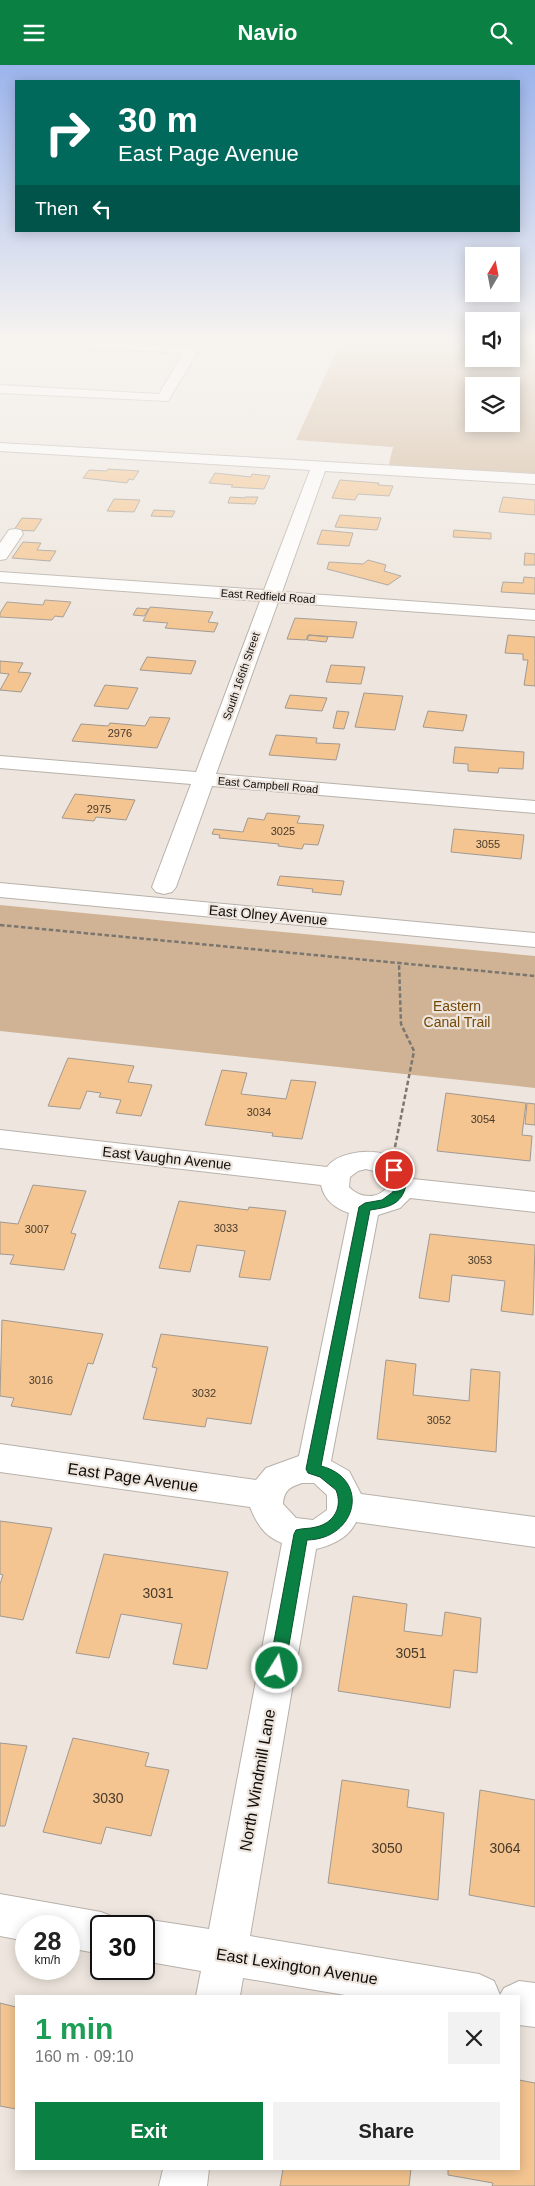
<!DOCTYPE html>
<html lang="en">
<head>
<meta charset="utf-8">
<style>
  :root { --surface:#fff; --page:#f2f2f2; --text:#222; --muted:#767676; --accent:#0b8043 }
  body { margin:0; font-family:Arial,sans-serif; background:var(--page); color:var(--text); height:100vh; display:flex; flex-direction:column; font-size:19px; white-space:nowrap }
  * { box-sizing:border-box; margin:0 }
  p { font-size:16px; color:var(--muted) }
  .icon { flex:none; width:28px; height:28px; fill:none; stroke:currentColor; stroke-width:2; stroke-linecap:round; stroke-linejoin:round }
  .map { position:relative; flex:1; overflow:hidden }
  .details { position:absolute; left:15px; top:1930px; width:505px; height:175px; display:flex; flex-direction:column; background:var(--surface); border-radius:0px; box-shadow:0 2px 12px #0003 }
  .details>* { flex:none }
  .hud { position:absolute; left:15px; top:15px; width:505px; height:152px; border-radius:0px; box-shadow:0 2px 12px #0003; background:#00695c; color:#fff; overflow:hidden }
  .needle { width:32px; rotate:10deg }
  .tools { position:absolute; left:465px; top:182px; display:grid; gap:10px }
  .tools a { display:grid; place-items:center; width:55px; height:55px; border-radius:0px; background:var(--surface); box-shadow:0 2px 12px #0003; font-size:25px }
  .speed { position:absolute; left:15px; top:1850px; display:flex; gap:10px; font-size:25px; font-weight:700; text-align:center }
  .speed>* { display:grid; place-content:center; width:65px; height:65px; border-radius:50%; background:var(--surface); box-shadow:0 2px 12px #0003; line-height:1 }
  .speed small { font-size:12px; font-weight:400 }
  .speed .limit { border:2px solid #111; border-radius:8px; background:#fff; color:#111 }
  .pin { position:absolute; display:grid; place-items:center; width:42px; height:42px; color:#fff; margin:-21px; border:2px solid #fff; border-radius:50%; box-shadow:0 1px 5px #0007 }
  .me { position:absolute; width:55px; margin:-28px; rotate:10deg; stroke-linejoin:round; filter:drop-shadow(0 0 4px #0008) }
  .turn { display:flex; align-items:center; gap:18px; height:105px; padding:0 20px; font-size:22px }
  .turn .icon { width:65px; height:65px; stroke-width:2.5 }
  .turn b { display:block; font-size:35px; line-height:42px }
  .then { display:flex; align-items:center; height:48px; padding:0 20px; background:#0003; gap:10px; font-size:19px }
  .round { display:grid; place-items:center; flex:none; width:52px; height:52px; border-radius:0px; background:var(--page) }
  .overview { display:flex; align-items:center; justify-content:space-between; height:85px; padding:0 20px }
  h1 { font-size:30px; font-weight:700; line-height:38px; color:#1e9e55 }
  .cta { display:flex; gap:10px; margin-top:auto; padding:10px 20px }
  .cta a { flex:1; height:58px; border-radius:0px; background:var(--accent); color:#fff; font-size:20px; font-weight:700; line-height:58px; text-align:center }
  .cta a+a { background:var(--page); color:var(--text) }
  header { display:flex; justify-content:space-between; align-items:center; height:65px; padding:0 20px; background:var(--accent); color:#fff; font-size:22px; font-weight:700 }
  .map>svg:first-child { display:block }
</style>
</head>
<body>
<header><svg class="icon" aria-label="menu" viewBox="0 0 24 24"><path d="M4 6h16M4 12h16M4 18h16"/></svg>Navio<svg class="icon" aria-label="search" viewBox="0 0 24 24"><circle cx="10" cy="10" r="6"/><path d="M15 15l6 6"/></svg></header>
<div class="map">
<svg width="535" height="2121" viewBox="0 0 535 2121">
  <rect width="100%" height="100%" fill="#eee6de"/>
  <path fill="#cfb394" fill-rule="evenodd" d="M341,276H474V294H511V276H535V414L388,403L393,382L296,375ZM474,321H511V359H474Z
    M0,840L535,891V1023L0,966Z"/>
  <path fill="#f4c590" stroke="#a09992" d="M108,404L139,406L133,415L129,414L127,418L83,413L89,405L107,406Z
    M215,408L251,412L252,409L270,411L264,424L231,422L233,420L209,418Z
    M340,415L379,418L378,420L393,421L389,431L358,429L355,435L332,433Z
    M230,432L245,433V432H258L255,439L228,438Z
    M503,432L535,435V450L499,447Z
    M114,434L140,435L134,447L107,446Z
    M154,445L175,446L172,452L151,451Z
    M340,450L381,453L377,465L335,462Z
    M22,453L42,454L34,466L14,465Z
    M322,465L353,468L349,481L317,479Z
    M454,465L491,468V474L453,472Z
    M23,477L41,478L37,485L56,486L50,496L12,493Z
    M525,488L535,489V500H524Z
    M368,495L386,500L384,506L401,511L388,520L327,504L329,497L363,499Z
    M524,512L535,513V529L501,527L503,517L523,518Z
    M45,535L71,537L63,552L55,551L52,555L0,552V548L7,537L43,540Z
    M150,542L213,547L208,557L218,558L214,567L165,563L168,558L143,556Z
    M137,543L149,544L144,551L133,550Z
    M295,553L357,557L353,573L308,570L306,575L287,574Z
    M309,570L328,572L326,577L307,575Z
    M508,570L535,572V621L524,620L528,595H523V589L505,588Z
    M147,592L196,596L191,609L140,605Z
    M0,596L23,598L18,607L31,608L21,627L0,625L9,609L0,608Z
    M331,600L365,602L361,619L326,617Z
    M105,620L138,623L128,644L94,641Z
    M364,628L403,631L395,665L355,662Z
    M290,630L327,633L322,646L285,643Z
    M337,646L349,647L344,664L333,663Z
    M428,646L467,650L463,666L423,662Z
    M150,652L170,653L157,683L72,676L81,659L108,661L110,658L145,661Z
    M276,670L317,673L316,678L340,679L336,695L269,690Z
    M455,682L524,687L523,704L499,703L498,708L468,706V699L453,698Z
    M75,729L135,735L126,755L96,752L94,756L62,753Z
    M267,748L300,751L297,758L324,760L318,780L304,779L302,784L278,781L279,779L219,773L220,770L212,769L214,764L243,767L248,753L264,755Z
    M454,764L524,770L521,794L451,787Z
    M280,811L344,816L341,830L312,827L313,824L277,820Z
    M68,993L134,1001L128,1017L152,1020L141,1051L116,1048L121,1035L99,1032L101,1028L87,1026L80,1044L48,1041Z
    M222,1005L247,1008L241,1029L286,1034L291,1015L316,1017L302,1074L272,1071L273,1068L205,1060Z
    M446,1028L526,1038L522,1070L532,1071L530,1096L437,1086Z
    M527,1038L535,1039V1060L525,1059Z
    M33,1120L86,1126L71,1168L76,1169L64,1205L10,1199L14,1190L0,1189V1157L18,1159Z
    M179,1136L248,1145L249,1142L286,1146L270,1215L239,1212L245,1186L197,1180L190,1207L159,1203Z
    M430,1169L535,1180L533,1250L501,1246L505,1216L452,1210L449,1237L419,1233Z
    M2,1255L103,1269L93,1299L88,1298L71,1350L11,1341L14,1333L0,1331Z
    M161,1269L268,1282L251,1359L207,1353L205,1362L143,1354L157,1303L152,1302Z
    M386,1295L416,1299L413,1330L469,1336L471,1304L500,1307L496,1387L377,1374Z
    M0,1456L52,1463L23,1555L0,1551V1519L3,1510L0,1509Z
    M104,1489L228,1507L207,1604L173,1599L182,1559L121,1549L109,1593L76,1588Z
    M353,1531L407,1539L404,1566L442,1571L445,1547L481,1553L477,1608L454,1605L450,1643L338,1626Z
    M73,1673L149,1688L145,1701L169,1705L151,1771L106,1762L101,1779L43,1767Z
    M0,1678L27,1681L5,1761H0Z
    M342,1715L409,1725L407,1742L444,1748L438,1835L328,1818Z
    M480,1725L535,1735V1842L469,1830Z
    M0,1938L16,1942V2044L0,2041Z
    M519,2015L535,2018V2121H492L493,2118L448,2110V2104H519Z
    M283,2104H411L409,2121H280Z"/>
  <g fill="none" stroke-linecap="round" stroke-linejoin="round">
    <defs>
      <path id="minor" d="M81,276L188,281L192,276H204L168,336L0,328V320L159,329L183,288L86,283L81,282L79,279Z
        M0,378L535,409V419L325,406L282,527L535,545V555L278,537L216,709L535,736V748L212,721L176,822L172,827L164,829L156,827L152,822L191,719L0,703V691L196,707L260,536L0,517V507L264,525L310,405L0,386Z
        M15,464L21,465L23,469L6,494L0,495V478L9,465Z
        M0,818L535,868V882L0,832Z
        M0,1065L327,1102C333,1094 341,1091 350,1089C375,1083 402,1089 413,1114L535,1127V1147L410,1133L400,1143L378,1150L331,1396L349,1406L361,1429L535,1452V1482L356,1457C349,1472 333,1480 316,1484L250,1871L479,1909L494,1916L500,1930L504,1923L519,1916L535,1918V1962L519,1960V1931H351L243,1913L240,1931H196L201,1906L144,1896V1861L129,1860L144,1854L209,1864L282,1478C264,1471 257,1459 250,1442L0,1407V1379L256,1415L266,1403L299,1391L349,1148C336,1144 324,1135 321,1120L0,1083ZM366,1104L374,1106L385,1114L387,1122C378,1135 359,1133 349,1122L350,1112L358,1106ZM302,1418H314L327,1430V1445L313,1455L296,1453L283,1439C284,1425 290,1422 302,1418Z
        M0,1829L101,1847L116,1853L119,1861H101V1889L69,1883V1861H26V1876L0,1871Z
        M163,2104H209L207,2121H159Z"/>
    </defs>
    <use href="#minor" stroke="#b8b1a9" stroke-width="2"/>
    <path stroke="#7b7670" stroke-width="2.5" stroke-dasharray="4.5 2.5" stroke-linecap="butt" d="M0,860L535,911
      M395,1082L414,986L401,959L399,898"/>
    <use href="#minor" fill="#fff" fill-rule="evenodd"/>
  </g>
  <linearGradient id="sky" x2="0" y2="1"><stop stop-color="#9bb4ec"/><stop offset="0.48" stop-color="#f7f4f0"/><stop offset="1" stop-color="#f7f4f0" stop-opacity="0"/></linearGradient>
  <rect width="535" height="573" fill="url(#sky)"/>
  <path fill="#0b8043" stroke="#07532c" d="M394,1101L398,1102L407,1116C403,1139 391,1142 370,1145L321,1401C371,1414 357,1474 307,1475L285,1603L282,1608L277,1610L272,1608L269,1603L294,1469L296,1465C303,1463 309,1464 316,1462C334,1458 343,1442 336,1425L320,1412L308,1408L306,1404L359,1142L365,1138L382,1135L393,1127L395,1116L388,1105Z"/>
  <g text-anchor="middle" stroke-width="4.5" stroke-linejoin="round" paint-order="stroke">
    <g font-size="11" fill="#0e0c09" stroke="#eee6de">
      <text transform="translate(268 531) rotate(4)" y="4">East Redfield Road</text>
      <text transform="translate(241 611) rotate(-71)" y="4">South 166th Street</text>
      <text transform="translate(268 720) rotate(5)" y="4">East Campbell Road</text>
    </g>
    <g font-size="11" fill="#483a2b">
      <text x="120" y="672">2976</text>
      <text x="99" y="748">2975</text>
      <text x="283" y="770">3025</text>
      <text x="488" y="783">3055</text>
      <text x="259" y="1051">3034</text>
      <text x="483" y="1058">3054</text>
      <text x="226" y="1167">3033</text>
      <text x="37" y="1168">3007</text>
      <text x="480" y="1199">3053</text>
      <text x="41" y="1319">3016</text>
      <text x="204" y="1332">3032</text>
      <text x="439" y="1359">3052</text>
    </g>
    <g font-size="14" fill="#0e0c09" stroke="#eee6de">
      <text transform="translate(268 850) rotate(5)" y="5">East Olney Avenue</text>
      <text transform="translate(167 1093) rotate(6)" y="5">East Vaughn Avenue</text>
    </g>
    <g font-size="14" fill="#744906" stroke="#eee6de">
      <text x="457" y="946">Eastern<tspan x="457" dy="16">Canal Trail</tspan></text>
    </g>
    <g font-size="14" fill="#483a2b">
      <text x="158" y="1533">3031</text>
      <text x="411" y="1593">3051</text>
      <text x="108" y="1738">3030</text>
      <text x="387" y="1788">3050</text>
      <text x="505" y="1788">3064</text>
    </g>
    <g font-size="16" fill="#0e0c09" stroke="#eee6de">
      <text transform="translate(133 1412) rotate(8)" y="6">East Page Avenue</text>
      <text transform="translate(257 1715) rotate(-80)" y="6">North Windmill Lane</text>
      <text transform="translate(297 1901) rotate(9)" y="6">East Lexington Avenue</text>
    </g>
  </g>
</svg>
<div class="tools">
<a><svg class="needle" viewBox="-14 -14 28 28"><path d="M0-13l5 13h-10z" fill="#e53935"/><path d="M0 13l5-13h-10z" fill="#767676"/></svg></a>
<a><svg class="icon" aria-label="sound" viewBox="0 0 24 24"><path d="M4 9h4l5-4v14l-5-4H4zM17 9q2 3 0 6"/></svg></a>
<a><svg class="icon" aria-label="layers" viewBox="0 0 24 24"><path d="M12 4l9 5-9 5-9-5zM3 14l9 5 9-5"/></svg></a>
</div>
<div class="speed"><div>28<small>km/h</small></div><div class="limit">30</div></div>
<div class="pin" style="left:394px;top:1105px;background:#d93025"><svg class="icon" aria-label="arrive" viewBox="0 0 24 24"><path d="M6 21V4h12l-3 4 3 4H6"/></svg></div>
<svg class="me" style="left:277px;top:1603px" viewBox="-20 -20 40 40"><circle r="17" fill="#0b8043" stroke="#fff" stroke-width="3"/><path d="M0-11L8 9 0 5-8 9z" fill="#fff"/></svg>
<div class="hud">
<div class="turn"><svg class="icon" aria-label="right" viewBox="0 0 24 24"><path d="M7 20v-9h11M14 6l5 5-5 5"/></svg><div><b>30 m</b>East Page Avenue</div></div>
<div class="then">Then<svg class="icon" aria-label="left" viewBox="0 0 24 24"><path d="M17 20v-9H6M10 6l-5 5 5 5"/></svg></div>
</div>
<section class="details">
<div class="overview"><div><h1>1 min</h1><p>160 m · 09:10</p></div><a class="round"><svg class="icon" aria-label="close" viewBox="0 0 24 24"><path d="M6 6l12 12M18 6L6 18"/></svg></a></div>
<div class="cta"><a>Exit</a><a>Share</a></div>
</section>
</div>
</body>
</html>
